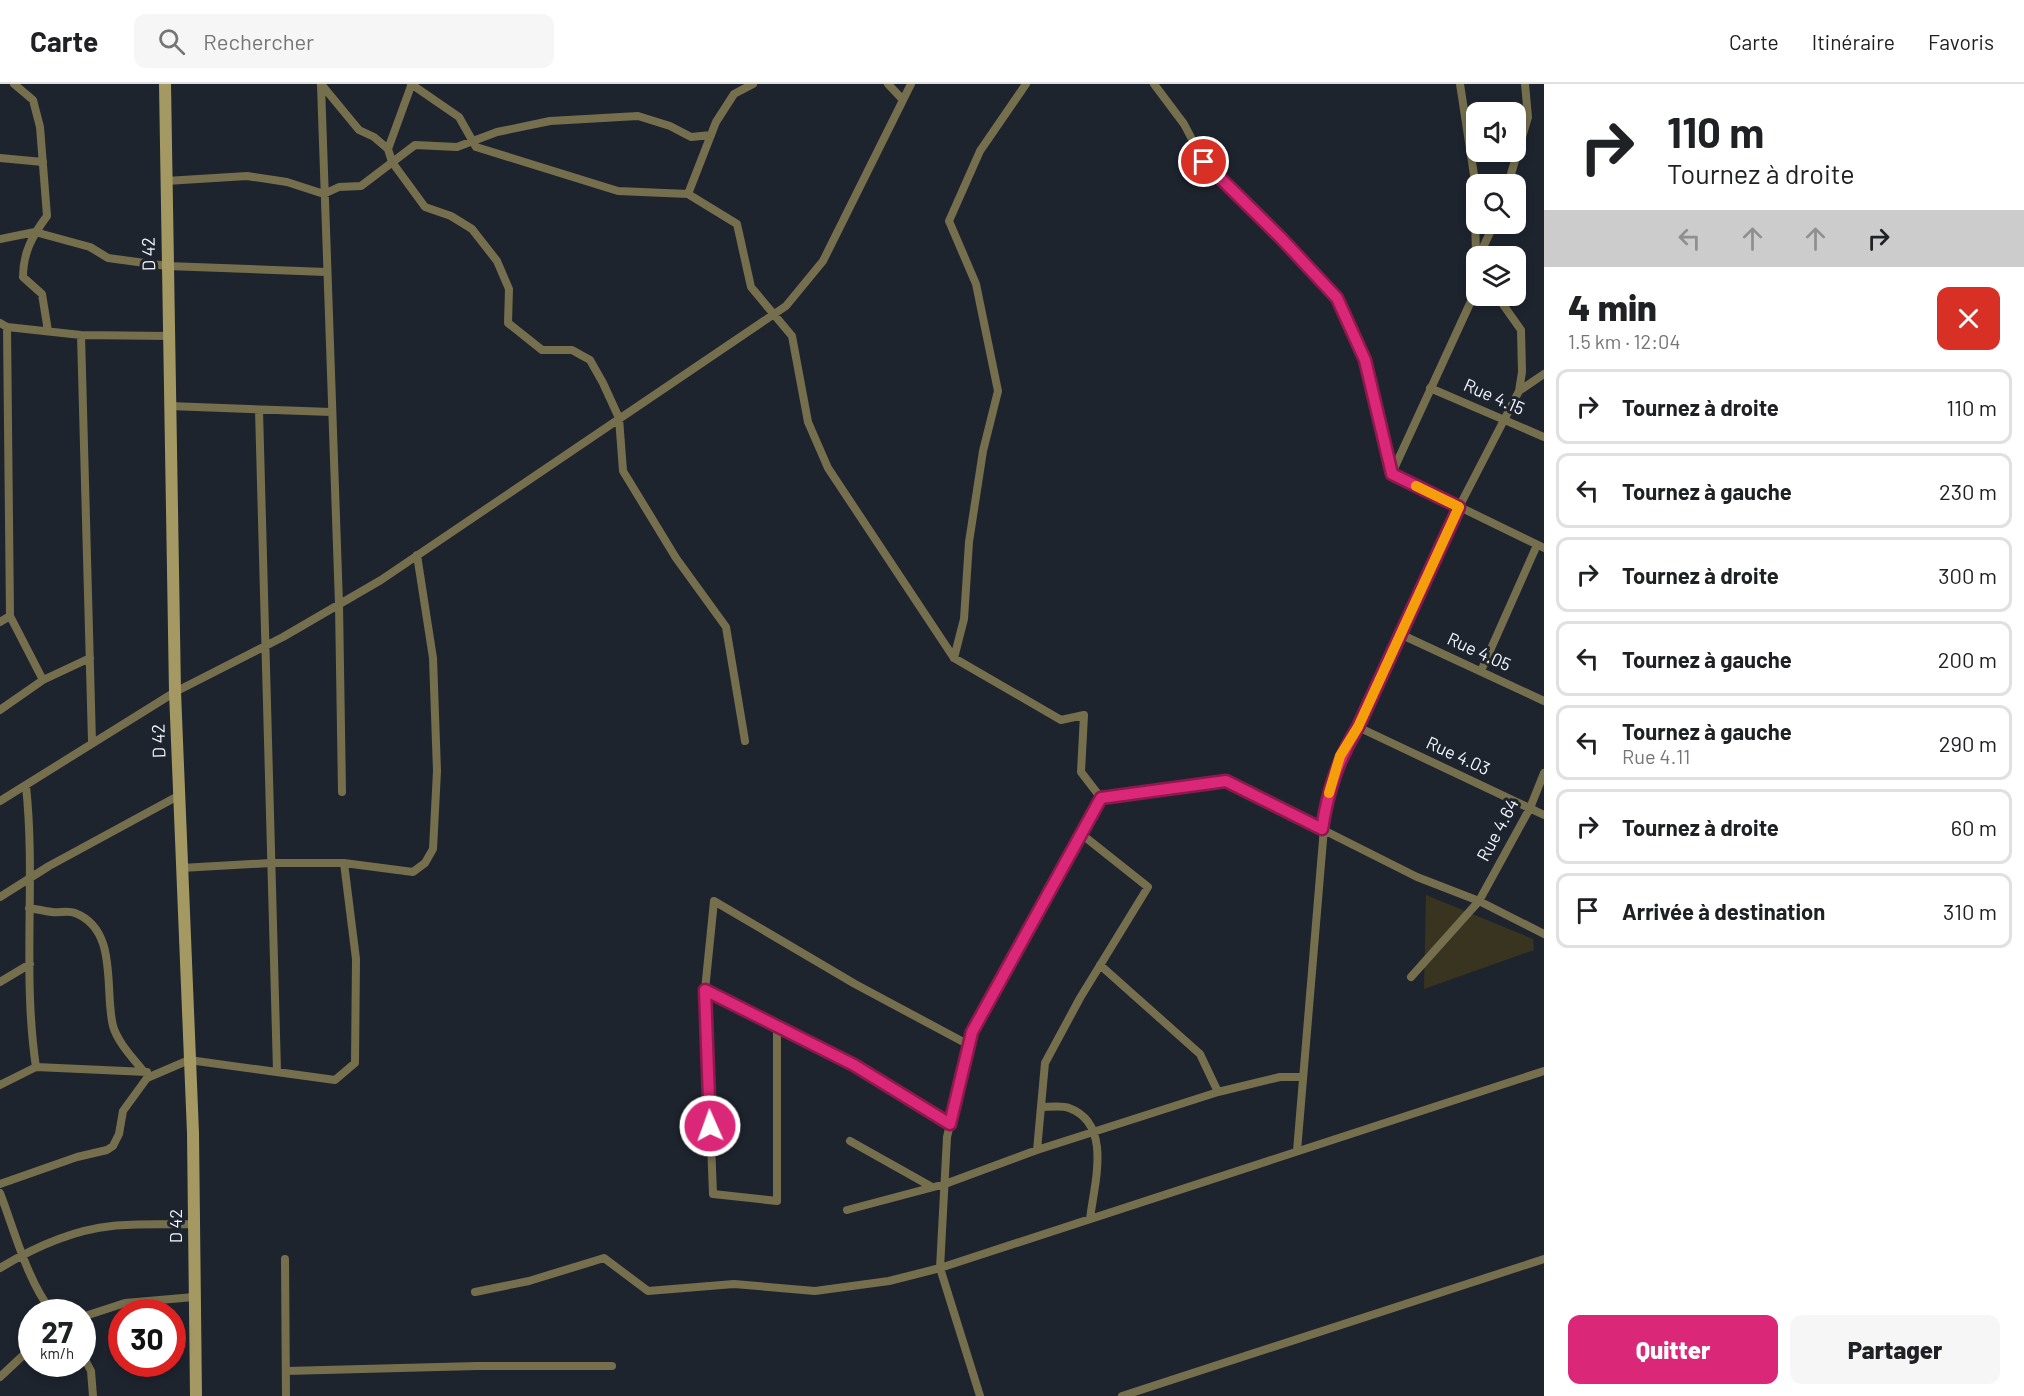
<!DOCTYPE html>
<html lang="fr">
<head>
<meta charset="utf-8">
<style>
  :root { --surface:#fff; --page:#f6f6f6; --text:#202124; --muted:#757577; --line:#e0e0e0; --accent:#db2777 }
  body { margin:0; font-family:Barlow,sans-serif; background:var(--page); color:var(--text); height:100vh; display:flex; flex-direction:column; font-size:22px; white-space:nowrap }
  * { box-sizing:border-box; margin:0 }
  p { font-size:20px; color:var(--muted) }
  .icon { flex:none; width:33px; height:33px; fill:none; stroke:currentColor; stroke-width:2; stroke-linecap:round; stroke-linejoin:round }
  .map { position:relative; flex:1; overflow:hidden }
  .side { display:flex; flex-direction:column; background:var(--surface); width:480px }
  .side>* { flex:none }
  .hud { background:#fff; color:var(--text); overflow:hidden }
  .controls { position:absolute; left:1466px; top:18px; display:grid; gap:12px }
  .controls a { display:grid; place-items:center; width:60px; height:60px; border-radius:12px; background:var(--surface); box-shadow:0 3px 9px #0003; font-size:30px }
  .speed { position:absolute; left:18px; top:1215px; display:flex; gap:12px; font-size:30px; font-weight:700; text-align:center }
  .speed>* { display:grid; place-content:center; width:78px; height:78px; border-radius:50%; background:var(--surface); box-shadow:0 3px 9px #0003; line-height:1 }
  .speed small { font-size:15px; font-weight:400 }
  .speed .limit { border:9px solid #d22; background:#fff; color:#111 }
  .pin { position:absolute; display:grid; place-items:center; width:51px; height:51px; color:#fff; margin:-26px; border:3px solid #fff; border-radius:50%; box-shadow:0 2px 6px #0007 }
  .me { position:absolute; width:66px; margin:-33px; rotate:358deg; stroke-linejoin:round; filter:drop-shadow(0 0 4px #0008) }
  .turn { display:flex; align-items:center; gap:21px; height:126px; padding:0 24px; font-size:27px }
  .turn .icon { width:78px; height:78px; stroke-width:2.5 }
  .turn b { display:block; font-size:42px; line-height:51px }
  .lanes { display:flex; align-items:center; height:57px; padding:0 24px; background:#0003; justify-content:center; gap:30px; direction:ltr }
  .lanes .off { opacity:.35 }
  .round { display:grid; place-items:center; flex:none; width:63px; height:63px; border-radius:12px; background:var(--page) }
  .head { display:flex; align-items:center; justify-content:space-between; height:102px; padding:0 24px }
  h1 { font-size:36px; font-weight:800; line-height:45px }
  .cta { display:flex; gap:12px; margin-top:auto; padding:12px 24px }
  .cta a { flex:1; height:69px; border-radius:12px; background:var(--accent); color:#fff; font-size:24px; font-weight:800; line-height:69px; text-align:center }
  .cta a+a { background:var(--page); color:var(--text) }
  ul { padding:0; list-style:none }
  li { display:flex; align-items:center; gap:18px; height:75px; margin:0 12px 9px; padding:0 12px; border:3px solid var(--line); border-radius:12px }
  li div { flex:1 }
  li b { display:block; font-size:22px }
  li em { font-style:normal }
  header { display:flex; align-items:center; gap:36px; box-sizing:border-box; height:84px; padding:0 30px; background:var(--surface); border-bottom:2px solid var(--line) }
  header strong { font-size:28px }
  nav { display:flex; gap:33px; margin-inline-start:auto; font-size:21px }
  .search { width:420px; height:54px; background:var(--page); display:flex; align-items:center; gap:15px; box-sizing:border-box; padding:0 21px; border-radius:12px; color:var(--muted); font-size:22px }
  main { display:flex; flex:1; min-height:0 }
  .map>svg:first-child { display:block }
</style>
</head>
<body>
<header>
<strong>Carte</strong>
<div class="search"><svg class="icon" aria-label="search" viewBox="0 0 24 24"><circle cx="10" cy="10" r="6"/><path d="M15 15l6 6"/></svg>Rechercher</div>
<nav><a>Carte</a><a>Itinéraire</a><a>Favoris</a></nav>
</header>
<main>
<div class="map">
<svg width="1544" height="1312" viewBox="0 0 1544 1312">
  <rect width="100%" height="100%" fill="#1e242e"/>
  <path fill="#39341f" d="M1426,811L1533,855L1534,866L1424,905Z"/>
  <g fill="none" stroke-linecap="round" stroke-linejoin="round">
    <path stroke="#766f4d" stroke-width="8" d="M14,0L33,16L40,43L47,132C32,152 23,169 23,193L42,210L48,247
      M321,0L359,46L374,53L388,65L392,78L425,123L451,132L472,145L497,177L509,205L508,239L542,266H572L590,276L603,299L619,334L623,387L676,474L726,543L745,657
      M411,0L459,33L476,63L618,107L688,110L737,140L751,203L792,252L808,338L828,384L954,574L1061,636L1084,631L1081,688L1101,714
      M888,0L903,16
      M1154,0L1184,40L1204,78L1337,215L1365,276L1392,390
      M1460,0L1474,91L1476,172
      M321,1L339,520L342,708
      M388,65L411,2
      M0,74L43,78
      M166,97L247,92L287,98L324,110L339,103L361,102L415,61L457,63L497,48L550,37L638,32L670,42L691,53L711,51
      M1508,100L1528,33L1525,0
      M688,110L716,38L734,10L753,0
      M0,155L35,148L90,163L108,174L167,182L326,188
      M1479,172L1494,140
      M0,239L7,243L81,251L168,252
      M81,251L92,658
      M1430,304L1544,353
      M1519,307L1544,290
      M169,322L331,328
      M259,326L277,987
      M1392,389L1472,215L1476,181
      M1392,390L1544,464
      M0,538L10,532
      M1400,550L1544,617
      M954,574L964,535L969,458L983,367L998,307L976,200L949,137L980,67L1026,0
      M1481,587L1537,461
      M43,596L90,574
      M0,626L43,596L10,532L7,243
      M1358,643L1544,731
      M0,717L175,608L283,553L381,496L786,222L823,177L911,0
      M181,784L271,779H344L413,788L425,779L433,765L437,687L433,574L417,471
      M0,813L49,782L178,712
      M29,824C36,825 44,827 52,828C59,829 68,826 75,829C119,846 104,906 113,942C118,959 133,974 144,988
      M1100,881L1200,970L1218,1008
      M1411,893L1479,817L1530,724L1544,689
      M0,898L30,880
      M705,906L853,981L950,1040
      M777,942V1117L713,1110L705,906L714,817L855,900L969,961
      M36,983L147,988
      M0,1001L36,983C22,890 36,795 26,702
      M1041,1023C1049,1023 1062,1021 1069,1024C1113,1040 1094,1100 1090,1135
      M850,1057L932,1103
      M1037,1066L1045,979L1080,914L1148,803L1080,749
      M1297,1067L1326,720L1340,672L1358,643L1459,423L1519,307L1522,288L1521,246L1497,212
      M0,1100L77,1073L107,1066L113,1062L119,1050L123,1027L147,994L189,976L335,996L355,979L356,875L344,779
      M0,1109C15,1148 27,1196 52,1228
      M847,1126L945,1100L1037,1066L1218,1008L1280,993H1303
      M285,1175L286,1312
      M0,1184C33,1164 73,1146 112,1142C139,1139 167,1141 195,1140
      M475,1208L529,1197L604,1174L648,1207L734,1200L815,1207L889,1197L940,1184L1544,987
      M82,1233L125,1219L194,1213
      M82,1270L91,1287L93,1312
      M286,1287L477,1282H612
      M0,1293L32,1263
      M980,1312L940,1184L947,1053L972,948L1101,714L1226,697L1417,793L1479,817L1544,850
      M1122,1312L1544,1175"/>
    <path stroke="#a59963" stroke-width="12" d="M165,0L175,608L193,1049L196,1312"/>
  </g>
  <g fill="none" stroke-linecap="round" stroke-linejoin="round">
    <defs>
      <path id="route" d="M710,1042L705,906L854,981L950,1040L972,948L1101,714L1226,697L1322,745C1328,706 1338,676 1358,643L1459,423L1392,390L1365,276L1337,214L1280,153L1204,78"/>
    </defs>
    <use href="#route" stroke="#8e194d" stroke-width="15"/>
    <use href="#route" stroke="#db2777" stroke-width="10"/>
    <path stroke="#f59e0b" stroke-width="10" d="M1329,709L1340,672L1358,643L1459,423L1416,402"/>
  </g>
  <g text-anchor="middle" stroke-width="6" stroke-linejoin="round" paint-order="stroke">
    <g font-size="18" fill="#f0f4fb" stroke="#1e242e">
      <text transform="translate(149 170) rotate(-91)" y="6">D 42</text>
      <text transform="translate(1494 313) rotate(24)" y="6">Rue 4.15</text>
      <text transform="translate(1479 568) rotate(25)" y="6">Rue 4.05</text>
      <text transform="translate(159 657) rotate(-92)" y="6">D 42</text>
      <text transform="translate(1458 672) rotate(25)" y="6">Rue 4.03</text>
      <text transform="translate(1498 746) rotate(-62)" y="6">Rue 4.64</text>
      <text transform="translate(176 1142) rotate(-90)" y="6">D 42</text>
    </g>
  </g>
</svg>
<div class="controls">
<a><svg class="icon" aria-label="sound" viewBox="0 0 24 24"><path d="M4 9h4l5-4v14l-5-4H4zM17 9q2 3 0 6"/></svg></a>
<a><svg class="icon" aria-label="search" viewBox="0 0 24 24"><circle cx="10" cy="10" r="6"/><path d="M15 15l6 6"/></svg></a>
<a><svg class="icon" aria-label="layers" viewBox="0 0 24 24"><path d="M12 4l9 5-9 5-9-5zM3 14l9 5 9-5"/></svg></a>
</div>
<div class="speed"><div>27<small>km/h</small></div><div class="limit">30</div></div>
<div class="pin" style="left:1204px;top:78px;background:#d93025"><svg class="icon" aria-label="arrive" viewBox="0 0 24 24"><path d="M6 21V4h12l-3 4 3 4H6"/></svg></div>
<svg class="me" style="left:710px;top:1042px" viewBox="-20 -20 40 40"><circle r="17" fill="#db2777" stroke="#fff" stroke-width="3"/><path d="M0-11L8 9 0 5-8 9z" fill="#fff"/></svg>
</div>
<section class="side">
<div class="hud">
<div class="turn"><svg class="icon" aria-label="right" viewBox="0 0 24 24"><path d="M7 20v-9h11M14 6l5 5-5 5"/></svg><div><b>110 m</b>Tournez à droite</div></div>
<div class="lanes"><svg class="icon off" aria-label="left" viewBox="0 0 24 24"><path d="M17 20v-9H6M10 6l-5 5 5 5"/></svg><svg class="icon off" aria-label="ahead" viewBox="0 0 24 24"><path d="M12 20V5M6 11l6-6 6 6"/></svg><svg class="icon off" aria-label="ahead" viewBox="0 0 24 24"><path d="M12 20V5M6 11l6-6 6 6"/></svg><svg class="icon" aria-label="right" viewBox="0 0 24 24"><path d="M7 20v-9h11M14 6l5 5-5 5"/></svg></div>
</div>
<div class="head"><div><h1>4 min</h1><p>1.5 km · 12:04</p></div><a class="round" style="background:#d93025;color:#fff"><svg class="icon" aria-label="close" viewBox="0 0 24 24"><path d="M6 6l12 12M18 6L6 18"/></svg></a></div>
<ul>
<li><svg class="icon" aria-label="right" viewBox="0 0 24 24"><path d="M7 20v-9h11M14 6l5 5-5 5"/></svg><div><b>Tournez à droite</b></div><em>110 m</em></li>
<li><svg class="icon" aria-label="left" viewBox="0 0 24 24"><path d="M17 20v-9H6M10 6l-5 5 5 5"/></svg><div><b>Tournez à gauche</b></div><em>230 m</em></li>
<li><svg class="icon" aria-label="right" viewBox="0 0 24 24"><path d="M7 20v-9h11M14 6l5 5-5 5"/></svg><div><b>Tournez à droite</b></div><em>300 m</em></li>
<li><svg class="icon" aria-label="left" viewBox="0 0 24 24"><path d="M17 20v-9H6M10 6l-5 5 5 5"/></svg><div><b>Tournez à gauche</b></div><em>200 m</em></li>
<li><svg class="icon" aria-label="left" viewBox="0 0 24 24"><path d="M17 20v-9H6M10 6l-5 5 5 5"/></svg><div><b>Tournez à gauche</b><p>Rue 4.11</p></div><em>290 m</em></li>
<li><svg class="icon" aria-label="right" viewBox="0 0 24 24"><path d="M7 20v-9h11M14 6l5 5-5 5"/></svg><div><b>Tournez à droite</b></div><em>60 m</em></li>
<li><svg class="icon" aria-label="arrive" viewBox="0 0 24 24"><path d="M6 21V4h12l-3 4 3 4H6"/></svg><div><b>Arrivée à destination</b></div><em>310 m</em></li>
</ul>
<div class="cta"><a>Quitter</a><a>Partager</a></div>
</section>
</main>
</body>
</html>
